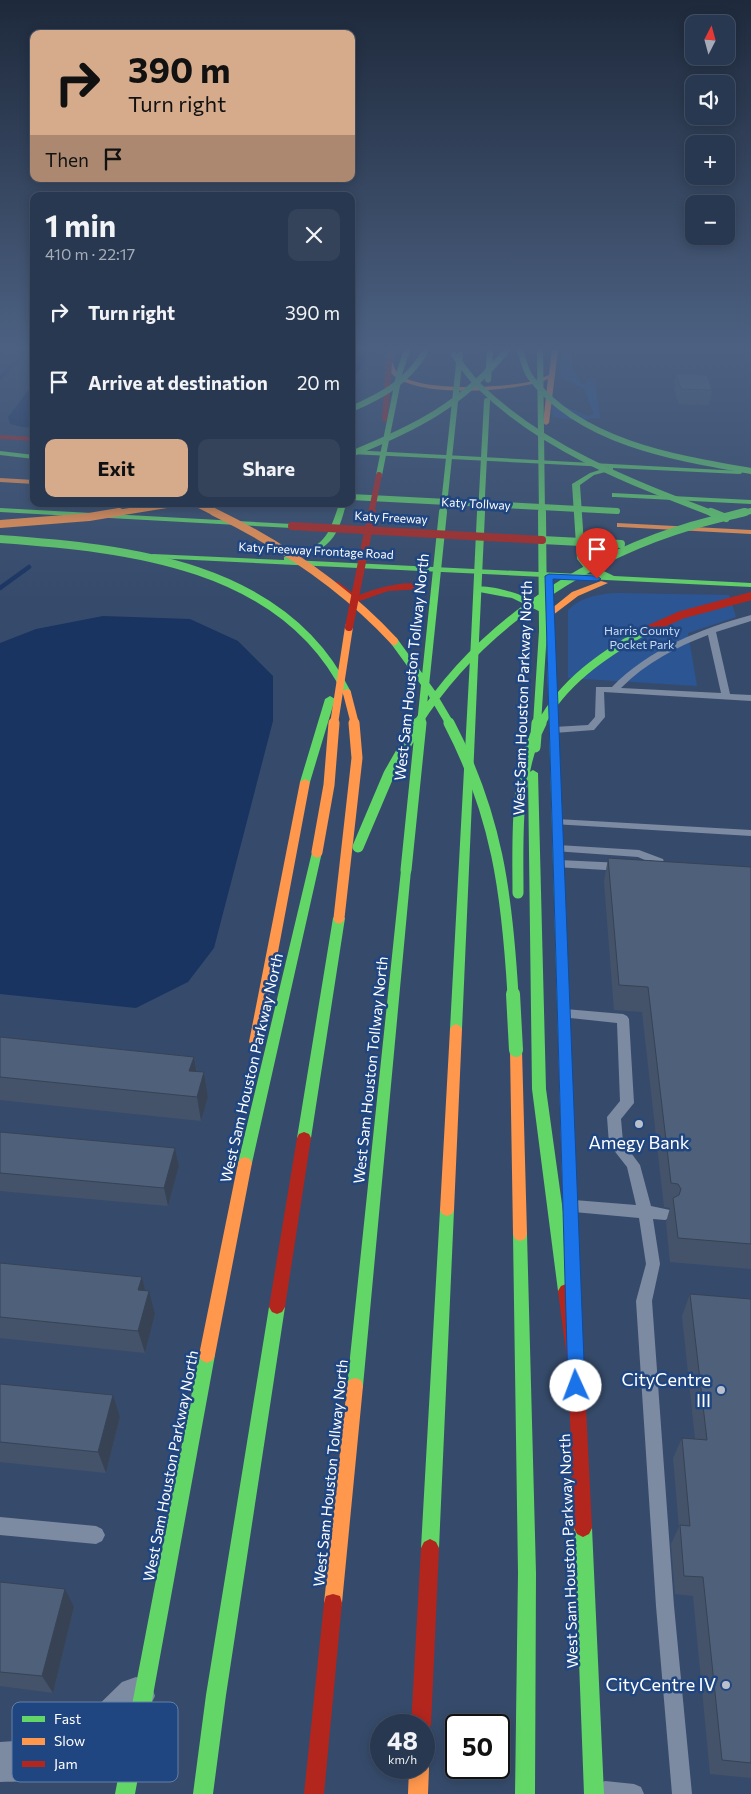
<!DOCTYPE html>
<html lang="en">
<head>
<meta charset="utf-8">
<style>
  :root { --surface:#283850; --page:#34435a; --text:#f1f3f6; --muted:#a5acb7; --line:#445267; --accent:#d6ab8b }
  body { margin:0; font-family:Commissioner,sans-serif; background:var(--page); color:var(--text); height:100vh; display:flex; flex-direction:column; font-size:19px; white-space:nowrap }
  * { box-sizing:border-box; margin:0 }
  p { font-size:16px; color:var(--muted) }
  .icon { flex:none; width:28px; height:28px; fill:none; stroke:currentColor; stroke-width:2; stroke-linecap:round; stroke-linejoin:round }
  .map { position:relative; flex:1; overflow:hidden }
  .panel { position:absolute; left:30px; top:192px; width:325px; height:315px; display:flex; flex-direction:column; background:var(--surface); border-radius:10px; box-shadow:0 2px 12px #0003,0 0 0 1px var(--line) }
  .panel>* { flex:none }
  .top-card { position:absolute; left:30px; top:30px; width:325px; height:152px; border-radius:10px; box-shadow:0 2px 12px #0003,0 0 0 1px var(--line); background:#d6ab8b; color:#111; overflow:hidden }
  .needle { width:32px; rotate:6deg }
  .fabs { position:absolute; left:685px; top:15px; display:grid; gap:10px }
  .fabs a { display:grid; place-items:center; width:50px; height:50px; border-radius:10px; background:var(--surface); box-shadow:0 2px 12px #0003,0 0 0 1px var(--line); font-size:25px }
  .speed { position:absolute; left:370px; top:1714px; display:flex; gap:10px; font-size:25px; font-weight:700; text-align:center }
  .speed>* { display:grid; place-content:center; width:65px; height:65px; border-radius:50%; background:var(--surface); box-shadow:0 2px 12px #0003,0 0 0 1px var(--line); line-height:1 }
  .speed small { font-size:12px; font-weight:400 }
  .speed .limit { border:2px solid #111; border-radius:8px; background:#fff; color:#111 }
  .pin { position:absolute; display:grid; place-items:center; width:42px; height:42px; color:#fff; margin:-51px -21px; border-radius:50% 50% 50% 0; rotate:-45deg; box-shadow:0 0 5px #0007 }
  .pin .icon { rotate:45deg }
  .me { position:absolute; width:55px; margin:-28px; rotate:358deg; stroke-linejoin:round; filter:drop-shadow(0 0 4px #0008) }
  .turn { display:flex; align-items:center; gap:18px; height:105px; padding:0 15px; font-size:22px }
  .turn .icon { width:65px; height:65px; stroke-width:2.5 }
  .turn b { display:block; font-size:35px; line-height:42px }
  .then { display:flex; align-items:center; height:48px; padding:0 15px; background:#0003; gap:10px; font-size:19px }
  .round { display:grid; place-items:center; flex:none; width:52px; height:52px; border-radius:10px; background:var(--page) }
  .headline { display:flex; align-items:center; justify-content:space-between; height:85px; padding:0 15px }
  h1 { font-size:30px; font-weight:700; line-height:38px }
  .primary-button { display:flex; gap:10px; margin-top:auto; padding:10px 15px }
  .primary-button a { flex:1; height:58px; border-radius:10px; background:var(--accent); color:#111; font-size:20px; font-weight:700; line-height:58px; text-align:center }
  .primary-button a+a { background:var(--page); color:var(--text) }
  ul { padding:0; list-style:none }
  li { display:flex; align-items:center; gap:15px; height:70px; padding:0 15px }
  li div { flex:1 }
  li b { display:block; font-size:19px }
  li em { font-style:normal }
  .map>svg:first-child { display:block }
</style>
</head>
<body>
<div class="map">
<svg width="751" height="1794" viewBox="0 0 751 1794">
  <rect width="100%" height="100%" fill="#364b6b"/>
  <path fill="#2c5593" d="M567,353L582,354H571L573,371L576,372L581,384H586L587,380L595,381L600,418L573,420L553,417L551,401L588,416L594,414L584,389L560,377L561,357Z
    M616,593L729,595L736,617L688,633L697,686L568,678V610C581,597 598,594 616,593Z"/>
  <path fill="#193461" d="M351,350H370C366,363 365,370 351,375Z
    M34,383V428L22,427L10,424L8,417Z
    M103,616L190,619L238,641L273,676V721L214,948L188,982L136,1008L0,994V643L36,629Z"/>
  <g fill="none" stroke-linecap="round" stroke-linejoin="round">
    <path stroke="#193461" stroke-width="4" d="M0,378L26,350"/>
    <path stroke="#193461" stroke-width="4.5" d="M0,588L29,567"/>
    <path fill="#7c8ba1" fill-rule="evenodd" d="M751,615V621L716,632L730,694L751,695V701L604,692L605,717L594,730L554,733L549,730L554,727L588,725L595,717L596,687H612C649,649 700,629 751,615ZM708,635L721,693L621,688C646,663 676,647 708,635Z
      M557,819L751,830V836L553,824L552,822L553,820Z
      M558,845L639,850L663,859L664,862L663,865L648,871L643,867L649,862L638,857L554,851L553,849L554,847Z
      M559,860L622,863L627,867L622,871L555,867L554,864L555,861Z
      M565,1009L623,1014L627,1016L629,1019L634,1103L621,1119L623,1142L640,1165L651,1206L670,1210L672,1214L670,1218L665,1220L653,1219L660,1264L652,1301L674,1606L692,1794H672L656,1606L636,1301L646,1264L639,1218L574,1212L569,1210L567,1206L569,1202L574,1200L636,1205L627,1167L609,1144L607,1117L620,1101L617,1023L561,1017L559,1014L561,1011Z
      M0,1517L96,1526L102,1529L105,1535L102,1541L96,1544L0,1535Z
      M605,1781L634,1784L641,1787L644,1794H596L595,1791L598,1784Z"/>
    <path fill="#7c8ba1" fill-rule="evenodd" d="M136,1677L150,1682L155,1696C140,1732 86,1767 50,1778C35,1783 15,1781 0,1782V1742L45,1739L83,1720L122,1682Z"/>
    <path fill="#63d668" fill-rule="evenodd" d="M487,350H493L491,381L488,383L485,381Z
      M351,450L742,471V473L740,474L613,468V470L594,475L580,485L585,559L591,565L614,576L751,583V587L153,558L149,556L153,554L284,560V557C322,547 327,542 339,504H346C337,541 328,550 291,560L600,575L585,569L577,559L572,484L590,473L609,467L351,454Z
      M0,451L34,455V459L0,455Z
      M612,493L751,500V504L615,497H612Z
      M0,508L292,524L296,526L292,528L0,512Z
      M474,587C495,584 539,599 554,613L550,616L547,615L512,598L474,591Z
      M550,618L554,621L570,1038L568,1041L564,1043L560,1041L558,1038L546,621Z
      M475,637L479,640L462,1029L460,1032H452L450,1029L471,640Z
      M330,696L335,699L310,782L305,785L301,784L300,782L325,699Z
      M533,770L538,773L546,1089L574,1291L571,1296L566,1298L561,1296L558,1291L532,1089L528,773Z
      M317,848L322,852L252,1163L250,1167L245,1169L240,1167L238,1163L312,852Z
      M406,866L411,870L363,1386L361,1392L355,1394L349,1392L347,1386L401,870Z
      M339,914L345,918L311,1138L309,1142L304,1144L299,1142L297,1138L333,918Z
      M447,1204L452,1206L454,1210L439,1548L436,1554L430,1557L424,1554L421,1548L440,1210L442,1206Z
      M520,1227L525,1229L527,1234L536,1573L535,1794H515L518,1573L513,1234L515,1229Z
      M277,1300L282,1302L285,1307L226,1695L213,1794H193L206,1695L269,1307L272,1302Z
      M207,1347L213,1350L215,1355L135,1794H115L199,1355L201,1350Z
      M583,1519L589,1522L592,1528L604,1794H584L574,1528L577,1522Z"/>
    <path fill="#ff974d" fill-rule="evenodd" d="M552,350H558L549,423L546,425L543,423L548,379C517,392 424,398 396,377C390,374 388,367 386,361L391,360C394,365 395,372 401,376C426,391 495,388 523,383C532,382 541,378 549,375Z
      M0,478L34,480V484L0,482Z
      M617,523L751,530V534L620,527H617Z
      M601,581L608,583L578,596L553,615L550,616L546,613L572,592Z
      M305,779L310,782L261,1042L259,1045L255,1047L251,1045L249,1042L300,782Z
      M456,1024L460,1026L462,1029L454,1210L452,1214L447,1216L442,1214L440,1210L450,1029L452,1026Z
      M564,1033L568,1035L570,1038L577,1213L575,1217L570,1219L565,1217L563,1213L558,1038L560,1035Z
      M516,1045L521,1046L522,1050L527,1234L525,1239L520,1241L515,1239L513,1234L510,1050L511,1046Z
      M245,1157L250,1159L252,1163L215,1355L213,1360L207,1363L201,1360L199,1355L238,1163L240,1159Z
      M355,1378L361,1380L363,1386L342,1603L340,1610L333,1612L326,1610L324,1603L347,1386L349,1380Z
      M424,1760L426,1761L429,1768L428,1794H408L409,1768H424Z"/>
    <path fill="#b3261e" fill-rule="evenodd" d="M389,350H395L392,361L388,420L385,422L382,420L386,361Z
      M0,435L34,437V441L0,439Z
      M332,582H338L357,596C372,589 413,577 426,587L422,589L388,591L357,602L332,586Z
      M304,1132L309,1134L311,1138L285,1307L282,1312L277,1314L272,1312L269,1307L297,1138L299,1134Z
      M566,1284L571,1286L574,1291L584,1367L592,1528L589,1534L583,1537L577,1534L574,1528L568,1367L558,1291L561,1286Z
      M430,1539L436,1542L439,1548L431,1725L428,1732L424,1734V1725H411L421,1548L424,1542Z
      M333,1594L340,1596L342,1603L324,1794H304L324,1603L326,1596Z"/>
    <path stroke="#63d668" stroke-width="6" d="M520,350C523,359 525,370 531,378C581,443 676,458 751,471
      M540,350L542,514
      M454,355C462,365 469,376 478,385C543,449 630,482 714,514
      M351,409C382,396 409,381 426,350
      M351,454C415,428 462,405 507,350
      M379,475L400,371L407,350
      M351,497L617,511
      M443,514L460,355
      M481,514L487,401
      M739,514L751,511"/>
    <path stroke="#63d668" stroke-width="8" d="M711,512L726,518
      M0,539C127,548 284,564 347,693
      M542,540L621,544
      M475,640L481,512
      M394,641L431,692L450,724
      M417,724C475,632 573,565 675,531C698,523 721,518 745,512
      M421,724L443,512
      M537,724L543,631L542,512
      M541,724C563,682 603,655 643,632"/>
    <path stroke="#63d668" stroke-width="11" d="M449,723C497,815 507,893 513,995
      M535,747L537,723
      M358,847L389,774L418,723
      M406,870L421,723
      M518,893C518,835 514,776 541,723"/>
    <path stroke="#63d668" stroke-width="14" d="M513,994L516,1050"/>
    <path stroke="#ff974d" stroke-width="6" d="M197,504L217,514
      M111,514L173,504"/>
    <path stroke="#ff974d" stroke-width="8" d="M214,512C282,545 343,586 394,641
      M0,524L89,517L119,512
      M347,693L355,724
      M334,724L349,627"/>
    <path stroke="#ff974d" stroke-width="11" d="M317,852L329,785L334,723
      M339,918L357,758L354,723"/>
    <path stroke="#b3261e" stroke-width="6" d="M371,514L379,475"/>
    <path stroke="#b3261e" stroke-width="8" d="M292,526L542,540
      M349,627L372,512
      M643,632L681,615L751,596"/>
  </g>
  <path fill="#445369" d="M676,374L712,390L709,405L679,404L674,389Z
    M608,858L751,867V1269L670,1262L666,1222L670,1208L664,1207L642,1012L614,1010L604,882Z
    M0,1037L194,1057L197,1072H204L208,1097L201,1121L0,1100Z
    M0,1132L175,1148L179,1166L168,1206L0,1191Z
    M0,1263L142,1277L145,1291L155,1314L145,1353L0,1338Z
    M690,1294L751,1299V1778L710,1774L693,1596L675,1594L671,1544L679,1527L673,1458L682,1438L695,1439L682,1316Z
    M0,1384L120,1417L106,1473L0,1462Z
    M0,1582L74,1607L53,1693L0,1686Z"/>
  <path fill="#374355" d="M194,1057L198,1081L189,1071Z
    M204,1072L208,1097L201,1121L197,1097Z
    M175,1148L179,1166L168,1206L164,1188Z
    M142,1277L147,1298L149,1291L155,1314L145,1353L138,1331V1290Z
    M113,1395L120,1417L106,1473L98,1452Z
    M65,1589L74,1607L53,1693L42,1676Z"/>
  <path fill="#4f607a" stroke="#374355" d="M676,374L707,375L712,390L681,389Z
    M608,858L751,867V1244L678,1238L673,1198L679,1195L681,1189L678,1184L671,1183L648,987L619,985Z
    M0,1037L194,1057L189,1071L204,1072L197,1097L0,1077Z
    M0,1132L175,1148L164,1188L0,1173Z
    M0,1263L142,1277L138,1290L149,1291L138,1331L0,1317Z
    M690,1294L751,1299V1763L722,1760L703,1577L684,1576L680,1525L690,1526L682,1438L707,1440Z
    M0,1384L113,1395L98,1452L0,1442Z
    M0,1582L65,1589L42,1676L0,1672Z"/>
  <linearGradient id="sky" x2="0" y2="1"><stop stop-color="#1e293b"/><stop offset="0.58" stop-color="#4c6182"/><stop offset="1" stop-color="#4c6182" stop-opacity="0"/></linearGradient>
  <rect width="751" height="601" fill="url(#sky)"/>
  <path fill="#1a73e8" stroke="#114b97" d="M549,574L597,576L601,579L597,581L553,579L585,1386L582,1392L576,1394L571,1392L568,1386L545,576Z"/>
  <g fill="#b9c0cb" stroke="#204681" stroke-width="2">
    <circle cx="639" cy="1124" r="5"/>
    <circle cx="721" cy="1390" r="5"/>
    <circle cx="726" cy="1685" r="5"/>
  </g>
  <g text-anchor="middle" stroke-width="5" stroke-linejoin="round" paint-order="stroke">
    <g font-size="12" fill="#fff" stroke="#204681">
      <text transform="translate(476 504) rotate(3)" y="4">Katy Tollway</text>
      <text transform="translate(391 518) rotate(3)" y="4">Katy Freeway</text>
      <text transform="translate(316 551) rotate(3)" y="4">Katy Freeway Frontage Road</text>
    </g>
    <g font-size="12" fill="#cadcf6" stroke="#204681">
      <text x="642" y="635">Harris County<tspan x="642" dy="14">Pocket Park</tspan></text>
    </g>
    <g font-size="15" fill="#fff" stroke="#204681">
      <text transform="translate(412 667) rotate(-84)" y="5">West Sam Houston Tollway North</text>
      <text transform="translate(523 698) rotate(-88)" y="5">West Sam Houston Parkway North</text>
      <text transform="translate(252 1068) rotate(-77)" y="5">West Sam Houston Parkway North</text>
      <text transform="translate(371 1070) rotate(-84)" y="5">West Sam Houston Tollway North</text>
      <text transform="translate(171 1466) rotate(-79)" y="5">West Sam Houston Parkway North</text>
      <text transform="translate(331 1473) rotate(-84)" y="5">West Sam Houston Tollway North</text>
      <text transform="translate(569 1551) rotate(-92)" y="5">West Sam Houston Parkway North</text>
    </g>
    <g font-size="18" fill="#fff" stroke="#204681" text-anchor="end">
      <text x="639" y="1149" text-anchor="middle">Amegy Bank</text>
      <text x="711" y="1386">CityCentre<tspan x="711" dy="21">III</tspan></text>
      <text x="716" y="1691">CityCentre IV</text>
    </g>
  </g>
  <rect x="12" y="1702" width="166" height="80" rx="8" fill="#204681" stroke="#637ea7" stroke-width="1"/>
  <rect x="22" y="1716" width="23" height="6" fill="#63d668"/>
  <rect x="22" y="1738" width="23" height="7" fill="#ff974d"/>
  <rect x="22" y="1761" width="23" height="6" fill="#b3261e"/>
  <g font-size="14" fill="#fff">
    <text x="54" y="1724">Fast</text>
    <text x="54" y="1746">Slow</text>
    <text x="54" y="1769">Jam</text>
  </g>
</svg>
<div class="fabs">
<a><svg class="needle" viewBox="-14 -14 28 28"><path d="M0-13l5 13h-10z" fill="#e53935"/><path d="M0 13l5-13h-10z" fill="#a5acb7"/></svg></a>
<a><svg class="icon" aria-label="sound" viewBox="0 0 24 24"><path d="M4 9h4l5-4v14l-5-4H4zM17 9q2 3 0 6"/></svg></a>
<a>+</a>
<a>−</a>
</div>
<div class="speed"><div>48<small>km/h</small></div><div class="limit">50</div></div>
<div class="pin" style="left:597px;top:579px;background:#d93025"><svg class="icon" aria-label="arrive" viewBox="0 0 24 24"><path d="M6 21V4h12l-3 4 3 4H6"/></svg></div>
<svg class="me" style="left:576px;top:1386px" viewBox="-20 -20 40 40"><circle r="19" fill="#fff"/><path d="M0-13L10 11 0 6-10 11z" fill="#1a73e8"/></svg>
<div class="top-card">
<div class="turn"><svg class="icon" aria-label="right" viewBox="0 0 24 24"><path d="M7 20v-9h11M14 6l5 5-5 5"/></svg><div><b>390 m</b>Turn right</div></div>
<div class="then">Then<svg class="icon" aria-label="arrive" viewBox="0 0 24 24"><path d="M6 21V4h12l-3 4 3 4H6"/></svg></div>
</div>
<section class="panel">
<div class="headline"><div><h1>1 min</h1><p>410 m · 22:17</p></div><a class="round"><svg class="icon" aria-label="close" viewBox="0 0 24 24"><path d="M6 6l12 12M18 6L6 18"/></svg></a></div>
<ul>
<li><svg class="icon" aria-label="right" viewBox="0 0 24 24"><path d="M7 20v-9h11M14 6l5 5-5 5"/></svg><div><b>Turn right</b></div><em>390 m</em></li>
<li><svg class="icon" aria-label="arrive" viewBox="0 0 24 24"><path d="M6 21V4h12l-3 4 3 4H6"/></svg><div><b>Arrive at destination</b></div><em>20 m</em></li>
</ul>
<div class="primary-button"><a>Exit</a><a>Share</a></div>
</section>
</div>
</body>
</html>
